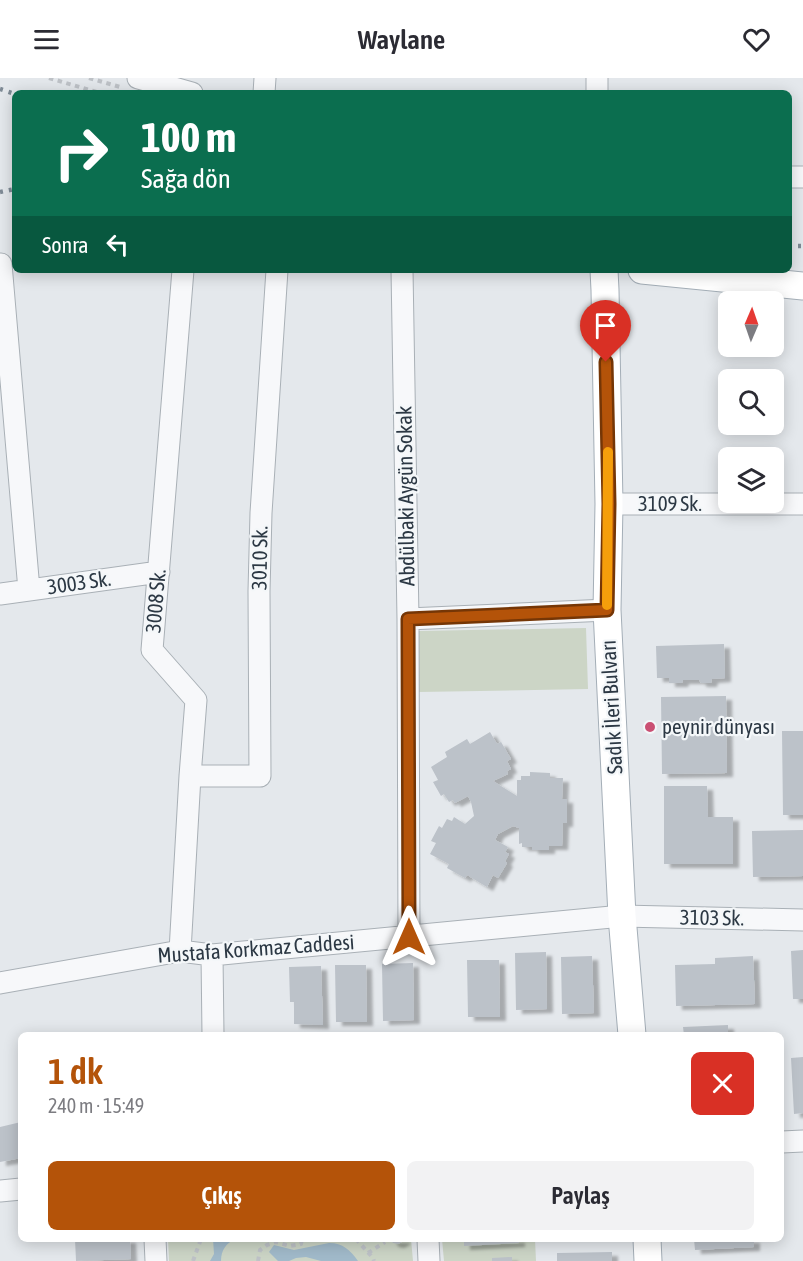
<!DOCTYPE html>
<html lang="tr">
<head>
<meta charset="utf-8">
<style>
  :root { --surface:#fff; --page:#f2f2f3; --text:#2b2b33; --muted:#7c7c81; --accent:#b45309 }
  body { margin:0; font-family:"Asap Condensed",sans-serif; background:var(--page); color:var(--text); height:100vh; display:flex; flex-direction:column; font-size:22px; white-space:nowrap }
  * { box-sizing:border-box; margin:0 }
  p { font-size:20px; color:var(--muted) }
  .icon { flex:none; width:33px; height:33px; fill:none; stroke:currentColor; stroke-width:2; stroke-linecap:round; stroke-linejoin:round }
  .map { position:relative; flex:1; overflow:hidden }
  .side { position:absolute; left:18px; top:954px; width:766px; height:210px; display:flex; flex-direction:column; background:var(--surface); border-radius:9px; box-shadow:0 3px 15px #0003 }
  .side>* { flex:none }
  .top-card { position:absolute; left:12px; top:12px; width:780px; height:183px; border-radius:9px; box-shadow:0 3px 15px #0003; background:#0b6e4f; color:#fff; overflow:hidden }
  .needle { width:39px; rotate:2deg }
  .controls { position:absolute; left:718px; top:213px; display:grid; gap:12px }
  .controls a { display:grid; place-items:center; width:66px; height:66px; border-radius:9px; background:var(--surface); box-shadow:0 3px 15px #0003; font-size:30px }
  .pin { position:absolute; display:grid; place-items:center; width:51px; height:51px; color:#fff; margin:-62px -26px; border-radius:50% 50% 50% 0; rotate:-45deg; box-shadow:0 0 6px #0007 }
  .pin .icon { rotate:45deg }
  .me { position:absolute; width:66px; margin:-33px; rotate:0deg; stroke-linejoin:round; filter:drop-shadow(0 0 4px #0008) }
  .turn { display:flex; align-items:center; gap:21px; height:126px; padding:0 30px; font-size:27px }
  .turn .icon { width:78px; height:78px; stroke-width:2.5 }
  .turn b { display:block; font-size:42px; line-height:51px }
  .then { display:flex; align-items:center; height:57px; padding:0 30px; background:#0003; gap:12px; font-size:22px }
  .round { display:grid; place-items:center; flex:none; width:63px; height:63px; border-radius:9px; background:var(--page) }
  .summary { display:flex; align-items:center; justify-content:space-between; height:102px; padding:0 30px }
  h1 { font-size:36px; font-weight:600; line-height:45px; color:var(--accent) }
  .button { display:flex; gap:12px; margin-top:auto; padding:12px 30px }
  .button a { flex:1; height:69px; border-radius:9px; background:var(--accent); color:#fff; font-size:24px; font-weight:600; line-height:69px; text-align:center }
  .button a+a { background:var(--page); color:var(--text) }
  header { display:flex; justify-content:space-between; align-items:center; height:78px; padding:0 30px; background:var(--surface); font-size:27px; font-weight:600 }
  .map>svg:first-child { display:block }
</style>
</head>
<body>
<header><svg class="icon" aria-label="menu" viewBox="0 0 24 24"><path d="M4 6h16M4 12h16M4 18h16"/></svg>Waylane<svg class="icon" aria-label="heart" viewBox="0 0 24 24"><path d="M12 20l-8-8c-3-5 5-10 8-4 3-6 11-1 8 4z"/></svg></header>
<div class="map">
<svg width="803" height="1183" viewBox="0 0 803 1183">
  <defs>
    <filter id="shadow"><feDropShadow dx="6" dy="4" stdDeviation="1.5" flood-color="#0004"/></filter>
  </defs>
  <rect width="100%" height="100%" fill="#e4e8ec"/>
  <path fill="#ccd5c6" d="M586,550L588,611L419,614L418,553Z
    M168,1161H411L413,1183H169Z
    M442,1161H535L536,1183H444Z"/>
  <path fill="#a1baca" d="M213,1161H236C226,1165 221,1172 221,1183H210L214,1176Z
    M329,1165C343,1165 350,1172 358,1183H321L306,1179L296,1180L289,1183H278L269,1174L274,1167L294,1172Z"/>
  <path fill="#bcc2c9" filter="url(#shadow)" d="M724,566L725,600L712,601L711,605H701L699,602H683L682,605H669V600H657L656,568Z
    M726,618L727,695L662,696L661,619Z
    M782,653H803V737H783Z
    M490,654L497,666L501,664L511,681L507,683L511,691L507,693L508,696L493,703L517,718V702H521V698H530V694L550,695V700H563L562,721H567V745H563L562,768H549V772H532V769H522V765L519,766V750L513,748L498,756L495,762L508,769L505,774L509,776L505,783L507,785L498,800L493,797L487,809L467,797L465,800L447,790L449,786L430,776L436,765L431,763L439,748L442,750L447,741L452,743L454,739L465,746L474,738L471,724L468,718L455,725L453,722L449,724L444,716L441,718L433,704L438,702L431,689L447,679L445,674L467,661L470,666Z
    M664,708H707L708,739H733V786H664Z
    M803,752V798L753,799L752,753Z
    M803,872V921H793L791,873Z
    M546,874L547,931L516,932L515,875Z
    M592,878L594,935L562,936L561,879Z
    M753,878L755,926L676,928L675,887L715,886V880Z
    M467,882H499L500,939H468Z
    M413,885L414,942L383,943L382,886Z
    M335,887H366L367,944H336Z
    M321,888L323,947L294,946V924H290L289,889Z
    M728,947V957H684L683,949Z
    M803,979V1035L794,1036L791,980Z
    M21,1044V1080L0,1084V1049Z
    M75,1161H130L131,1181L76,1183Z
    M390,1161H405L402,1164L398,1166L393,1165Z
    M464,1161H519V1165L464,1168Z
    M694,1161H754V1169L695,1172Z
    M612,1174V1183H557V1175Z
    M512,1179V1183H492V1180Z"/>
  <g fill="none" stroke-linecap="round" stroke-linejoin="round">
    <defs>
      <path id="minor" d="M138,0L192,15
        M597,0V15
        M264,15L265,0
        M789,99H803
        M1,186L29,512
        M402,192L408,541L409,859
        M609,426H803
        M0,516L159,494
        M408,541L607,532
        M190,698H260L259,513L261,435L277,192
        M180,873L190,698L196,622L152,572L183,192
        M212,877L213,957
        M0,905L180,873L212,877L622,838L803,842
        M782,1064L803,1063
        M0,1113L21,1111
        M155,1161L156,1183
        M428,1161L429,1183"/>
      <path id="major" d="M604,192L605,212L609,426L607,532L622,838L632,957
        M642,192L803,208
        M647,1161L648,1183"/>
    </defs>
    <use href="#minor" stroke="#a9b0b6" stroke-width="23"/>
    <use href="#major" stroke="#a4aeb7" stroke-width="29"/>
    <path stroke="#bec2c7" stroke-width="4" stroke-dasharray="4.5 4.5" stroke-linecap="butt" d="M49,0L100,15
      M89,0L120,9
      M356,1161L373,1180L374,1183
      M368,1175L385,1164
      M193,1183L201,1161
      M258,1183L260,1172L267,1167L276,1164L290,1168L301,1166L302,1161"/>
    <use href="#minor" stroke="#f7f8fa" stroke-width="21"/>
    <use href="#major" stroke="#fff" stroke-width="27"/>
    <path stroke="#7e8a95" stroke-width="4.5" stroke-dasharray="3 6" stroke-linecap="butt" d="M0,11L15,16
      M0,114L15,111
      M789,168H803"/>
  </g>
  <g fill="none" stroke-linecap="round" stroke-linejoin="round">
    <defs>
      <path id="route" d="M409,859L408,541L607,532L609,426L606,284"/>
    </defs>
    <use href="#route" stroke="#753606" stroke-width="15"/>
    <use href="#route" stroke="#b45309" stroke-width="10"/>
    <path stroke="#f59e0b" stroke-width="10" d="M607,527L608,374"/>
  </g>
  <circle fill="#ca5073" stroke="#f4f7f9" stroke-width="2" cx="650" cy="649" r="6"/>
  <g text-anchor="middle" stroke-width="4.5" stroke-linejoin="round" paint-order="stroke">
    <g font-size="21" fill="#2c3844" stroke="#f4f7f9">
      <text transform="translate(406 418) rotate(-91)" y="7">Abdülbaki Aygün Sokak</text>
      <text x="670" y="433">3109 Sk.</text>
      <text transform="translate(260 480) rotate(-89)" y="7">3010 Sk.</text>
      <text transform="translate(79 505) rotate(-8)" y="7">3003 Sk.</text>
      <text transform="translate(156 523) rotate(-85)" y="7">3008 Sk.</text>
      <text transform="translate(612 629) rotate(-93)" y="7">Sadık İleri Bulvarı</text>
      <text transform="translate(712 840) rotate(1)" y="7">3103 Sk.</text>
      <text transform="translate(256 871) rotate(-4)" y="7">Mustafa Korkmaz Caddesi</text>
    </g>
    <g font-size="21" fill="#2c3844" stroke="#f4f7f9" text-anchor="start">
      <text x="662" y="656">peynir dünyası</text>
    </g>
  </g>
</svg>
<div class="controls">
<a><svg class="needle" viewBox="-14 -14 28 28"><path d="M0-13l5 13h-10z" fill="#e53935"/><path d="M0 13l5-13h-10z" fill="#7c7c81"/></svg></a>
<a><svg class="icon" aria-label="search" viewBox="0 0 24 24"><circle cx="10" cy="10" r="6"/><path d="M15 15l6 6"/></svg></a>
<a><svg class="icon" aria-label="layers" viewBox="0 0 24 24"><path d="M12 4l9 5-9 5-9-5zM3 14l9 5 9-5"/></svg></a>
</div>
<div class="pin" style="left:606px;top:284px;background:#d93025"><svg class="icon" aria-label="arrive" viewBox="0 0 24 24"><path d="M6 21V4h12l-3 4 3 4H6"/></svg></div>
<svg class="me" style="left:409px;top:859px" viewBox="-20 -20 40 40"><path d="M0-17L14 15 0 8-14 15z" fill="#b45309" stroke="#fff" stroke-width="4"/></svg>
<div class="top-card">
<div class="turn"><svg class="icon" aria-label="right" viewBox="0 0 24 24"><path d="M7 20v-9h11M14 6l5 5-5 5"/></svg><div><b>100 m</b>Sağa dön</div></div>
<div class="then">Sonra<svg class="icon" aria-label="left" viewBox="0 0 24 24"><path d="M17 20v-9H6M10 6l-5 5 5 5"/></svg></div>
</div>
<section class="side">
<div class="summary"><div><h1>1 dk</h1><p>240 m · 15:49</p></div><a class="round" style="background:#d93025;color:#fff"><svg class="icon" aria-label="close" viewBox="0 0 24 24"><path d="M6 6l12 12M18 6L6 18"/></svg></a></div>
<div class="button"><a>Çıkış</a><a>Paylaş</a></div>
</section>
</div>
</body>
</html>
